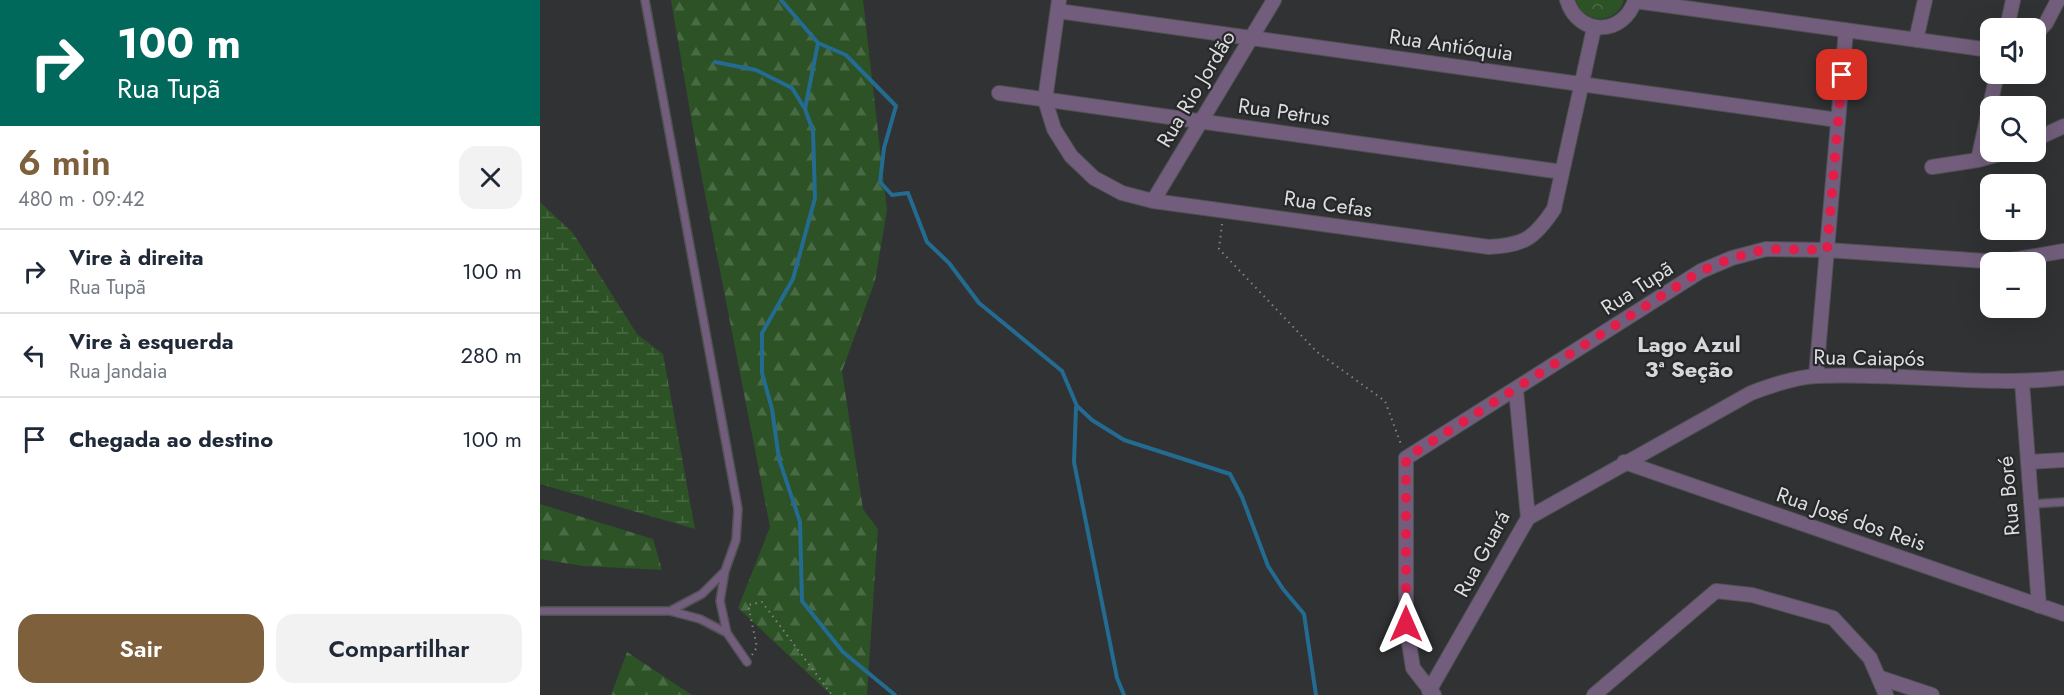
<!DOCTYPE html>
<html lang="pt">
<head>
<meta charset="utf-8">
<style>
  :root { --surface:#fff; --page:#f2f2f3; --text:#1f2937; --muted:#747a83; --line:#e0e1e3; --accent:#7e603c }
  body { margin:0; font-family:Jost,sans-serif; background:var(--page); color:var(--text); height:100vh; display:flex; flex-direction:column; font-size:22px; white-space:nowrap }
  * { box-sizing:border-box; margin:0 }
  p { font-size:20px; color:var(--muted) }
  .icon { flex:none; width:33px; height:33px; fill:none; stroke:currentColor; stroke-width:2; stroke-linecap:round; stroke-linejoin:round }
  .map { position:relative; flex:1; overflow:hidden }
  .sheet { display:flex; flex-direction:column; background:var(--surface); width:540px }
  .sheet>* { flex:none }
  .guide { background:#00695c; color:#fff; overflow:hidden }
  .controls { position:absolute; left:1440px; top:18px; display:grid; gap:12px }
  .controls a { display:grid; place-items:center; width:66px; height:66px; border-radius:12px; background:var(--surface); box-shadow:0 6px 24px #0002; font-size:30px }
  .pin { position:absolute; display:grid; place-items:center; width:51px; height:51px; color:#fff; margin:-26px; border-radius:12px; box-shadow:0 3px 9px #0006 }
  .me { position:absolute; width:66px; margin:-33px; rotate:0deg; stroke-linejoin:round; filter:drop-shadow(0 0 4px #0008) }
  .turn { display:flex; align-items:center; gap:21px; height:126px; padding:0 18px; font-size:27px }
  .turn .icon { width:78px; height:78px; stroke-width:2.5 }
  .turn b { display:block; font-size:42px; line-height:51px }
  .round { display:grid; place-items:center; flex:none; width:63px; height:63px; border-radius:18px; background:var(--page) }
  .overview { display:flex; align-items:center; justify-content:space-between; height:102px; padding:0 18px }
  h1 { font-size:36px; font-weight:600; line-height:45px; color:var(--accent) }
  .button { display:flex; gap:12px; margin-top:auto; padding:12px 18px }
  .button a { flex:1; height:69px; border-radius:18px; background:var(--accent); color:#fff; font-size:24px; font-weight:600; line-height:69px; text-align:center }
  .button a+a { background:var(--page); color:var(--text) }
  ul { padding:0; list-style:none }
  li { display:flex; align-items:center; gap:18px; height:84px; padding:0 18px; border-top:2px solid var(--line) }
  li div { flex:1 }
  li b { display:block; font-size:22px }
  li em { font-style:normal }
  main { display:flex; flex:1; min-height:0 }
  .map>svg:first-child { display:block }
</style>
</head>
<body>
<main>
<section class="sheet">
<div class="guide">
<div class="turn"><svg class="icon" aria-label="right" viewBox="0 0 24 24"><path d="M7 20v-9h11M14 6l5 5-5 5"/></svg><div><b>100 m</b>Rua Tupã</div></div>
</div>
<div class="overview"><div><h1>6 min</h1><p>480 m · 09:42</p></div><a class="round"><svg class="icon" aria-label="close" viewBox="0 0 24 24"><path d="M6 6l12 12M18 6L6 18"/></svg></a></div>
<ul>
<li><svg class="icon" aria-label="right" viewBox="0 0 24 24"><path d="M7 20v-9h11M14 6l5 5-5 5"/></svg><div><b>Vire à direita</b><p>Rua Tupã</p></div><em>100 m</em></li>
<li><svg class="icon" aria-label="left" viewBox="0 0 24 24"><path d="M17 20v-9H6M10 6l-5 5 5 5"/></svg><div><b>Vire à esquerda</b><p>Rua Jandaia</p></div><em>280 m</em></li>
<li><svg class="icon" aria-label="arrive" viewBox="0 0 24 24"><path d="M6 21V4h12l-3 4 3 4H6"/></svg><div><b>Chegada ao destino</b></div><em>100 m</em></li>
</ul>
<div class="button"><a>Sair</a><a>Compartilhar</a></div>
</section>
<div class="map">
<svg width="1524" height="695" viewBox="0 0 1524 695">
  <defs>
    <pattern id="forest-firs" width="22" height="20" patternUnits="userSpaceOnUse" patternTransform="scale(1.5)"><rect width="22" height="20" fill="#2c5226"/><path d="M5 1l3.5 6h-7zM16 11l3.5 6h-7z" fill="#4a6a45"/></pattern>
    <pattern id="wetland-marsh" width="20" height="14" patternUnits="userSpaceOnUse" patternTransform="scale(1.5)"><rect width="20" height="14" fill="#2c5226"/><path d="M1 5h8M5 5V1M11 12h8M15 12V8" fill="none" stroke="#4a6a45"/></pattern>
    <pattern id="park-crowns" width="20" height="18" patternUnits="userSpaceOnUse" patternTransform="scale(1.5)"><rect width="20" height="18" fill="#2c5226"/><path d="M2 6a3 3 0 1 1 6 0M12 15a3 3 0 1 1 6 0" fill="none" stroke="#4a6a45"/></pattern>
  </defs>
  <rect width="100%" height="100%" fill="#303234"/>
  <path fill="url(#forest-firs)" d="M131,0H323L347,210L335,281L302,371L323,509L338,529L327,695H291L198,608L230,527L158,158Z
    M0,504L113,539L122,570L43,566L0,559Z
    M87,652L152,695H71Z"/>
  <path fill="url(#wetland-marsh)" d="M0,202L33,233L97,334L123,354L155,529L0,484Z"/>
  <path fill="url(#park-crowns)" d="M1036,0H1084C1077,25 1043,25 1036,0Z"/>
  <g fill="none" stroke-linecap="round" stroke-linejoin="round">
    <path stroke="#246b91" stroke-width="4" d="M241,0L278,43L265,109L273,131L275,198L253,279L222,333V373L232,409L239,459L260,522L262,601L303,652L355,695
      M278,43L306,55L356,106L344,148L340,182L352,195L368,193L387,242L409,263L439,303L522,371L537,406L552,420L584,440L690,474L702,497L728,566L743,589L764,614L776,695
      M175,62L216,70L252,88L265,109
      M536,407L534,462L577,678L584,695"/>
    <defs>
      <path id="service" d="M1491,504L1524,502
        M0,611H130L162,594L185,571L196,540L198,509L105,0
        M130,611L160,619L187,633L180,601L185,571
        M187,633L207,662"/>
      <path id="minor" d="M519,0L505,100L514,129L531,156L554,178L582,193L613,201L949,247C984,245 994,239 1014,209L1054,28
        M1027,0C1038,37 1084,36 1095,0
        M1095,1L1450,50
        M518,11L1298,120
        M1467,28L1473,0
        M1496,34L1506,23L1518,0
        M1376,40L1385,0
        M459,93L1022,172
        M1496,139L1524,126
        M1438,160L1457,74
        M1392,167L1438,160L1467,152
        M613,201L734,0
        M1276,376L1306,30
        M1482,382L1499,606
        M1084,462L1524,614
        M1488,462L1524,460
        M988,518L1211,393C1232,385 1255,377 1277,376C1360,372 1442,387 1524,378
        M1341,678L1392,695
        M889,691L988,518L976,390
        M894,695L873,668L866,624V458L1161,271L1192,258L1226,249L1287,250L1460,262L1524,251
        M1054,695L1176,591L1212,595L1293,618L1330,658L1346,695"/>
    </defs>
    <use href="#service" stroke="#4f5153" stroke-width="10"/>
    <use href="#minor" stroke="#4f5153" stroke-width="16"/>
    <path stroke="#818384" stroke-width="2" stroke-dasharray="1.5 4.5" stroke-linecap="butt" d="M682,224L679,249L777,352L845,401L862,447
      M212,655L217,647L208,605L222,602L292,695"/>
    <use href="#service" stroke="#725e7c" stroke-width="7"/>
    <use href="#minor" stroke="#725e7c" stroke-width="14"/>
  </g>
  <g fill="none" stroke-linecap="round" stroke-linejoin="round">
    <path stroke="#e11d48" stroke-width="10" stroke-dasharray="0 18" d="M866,624V458L1161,271L1192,258L1226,249L1287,250L1302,75"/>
  </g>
  <g text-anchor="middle" stroke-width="4.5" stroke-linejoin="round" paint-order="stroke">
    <g font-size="21" fill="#dbddde" stroke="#26282a">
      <text transform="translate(911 45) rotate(8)" y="7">Rua Antióquia</text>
      <text transform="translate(656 89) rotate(-59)" y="7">Rua Rio Jordão</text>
      <text transform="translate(744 112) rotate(8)" y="7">Rua Petrus</text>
      <text transform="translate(788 204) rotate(8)" y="7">Rua Cefas</text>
      <text transform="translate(1097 288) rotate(-33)" y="7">Rua Tupã</text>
      <text transform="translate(1329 358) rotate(1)" y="7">Rua Caiapós</text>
      <text transform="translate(1469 496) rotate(-95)" y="7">Rua Boré</text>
      <text transform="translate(1311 519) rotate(19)" y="7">Rua José dos Reis</text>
      <text transform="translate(942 554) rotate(-62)" y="7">Rua Guará</text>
    </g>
    <g font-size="22" font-weight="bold" fill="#d5d7da" stroke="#26282a">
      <text x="1149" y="352">Lago Azul<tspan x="1149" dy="25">3ª Seção</tspan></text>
    </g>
  </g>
</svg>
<div class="controls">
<a><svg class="icon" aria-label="sound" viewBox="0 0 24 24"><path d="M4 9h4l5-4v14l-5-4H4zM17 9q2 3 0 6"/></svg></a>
<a><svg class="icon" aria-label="search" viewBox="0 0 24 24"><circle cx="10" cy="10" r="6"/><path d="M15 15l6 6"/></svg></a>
<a>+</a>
<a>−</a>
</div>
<div class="pin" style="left:1302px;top:75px;background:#d93025"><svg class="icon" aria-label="arrive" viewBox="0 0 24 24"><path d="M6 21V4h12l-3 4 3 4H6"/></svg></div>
<svg class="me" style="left:866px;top:624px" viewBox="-20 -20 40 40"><path d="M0-17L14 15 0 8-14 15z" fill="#e11d48" stroke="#fff" stroke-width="4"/></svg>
</div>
</main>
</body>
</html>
